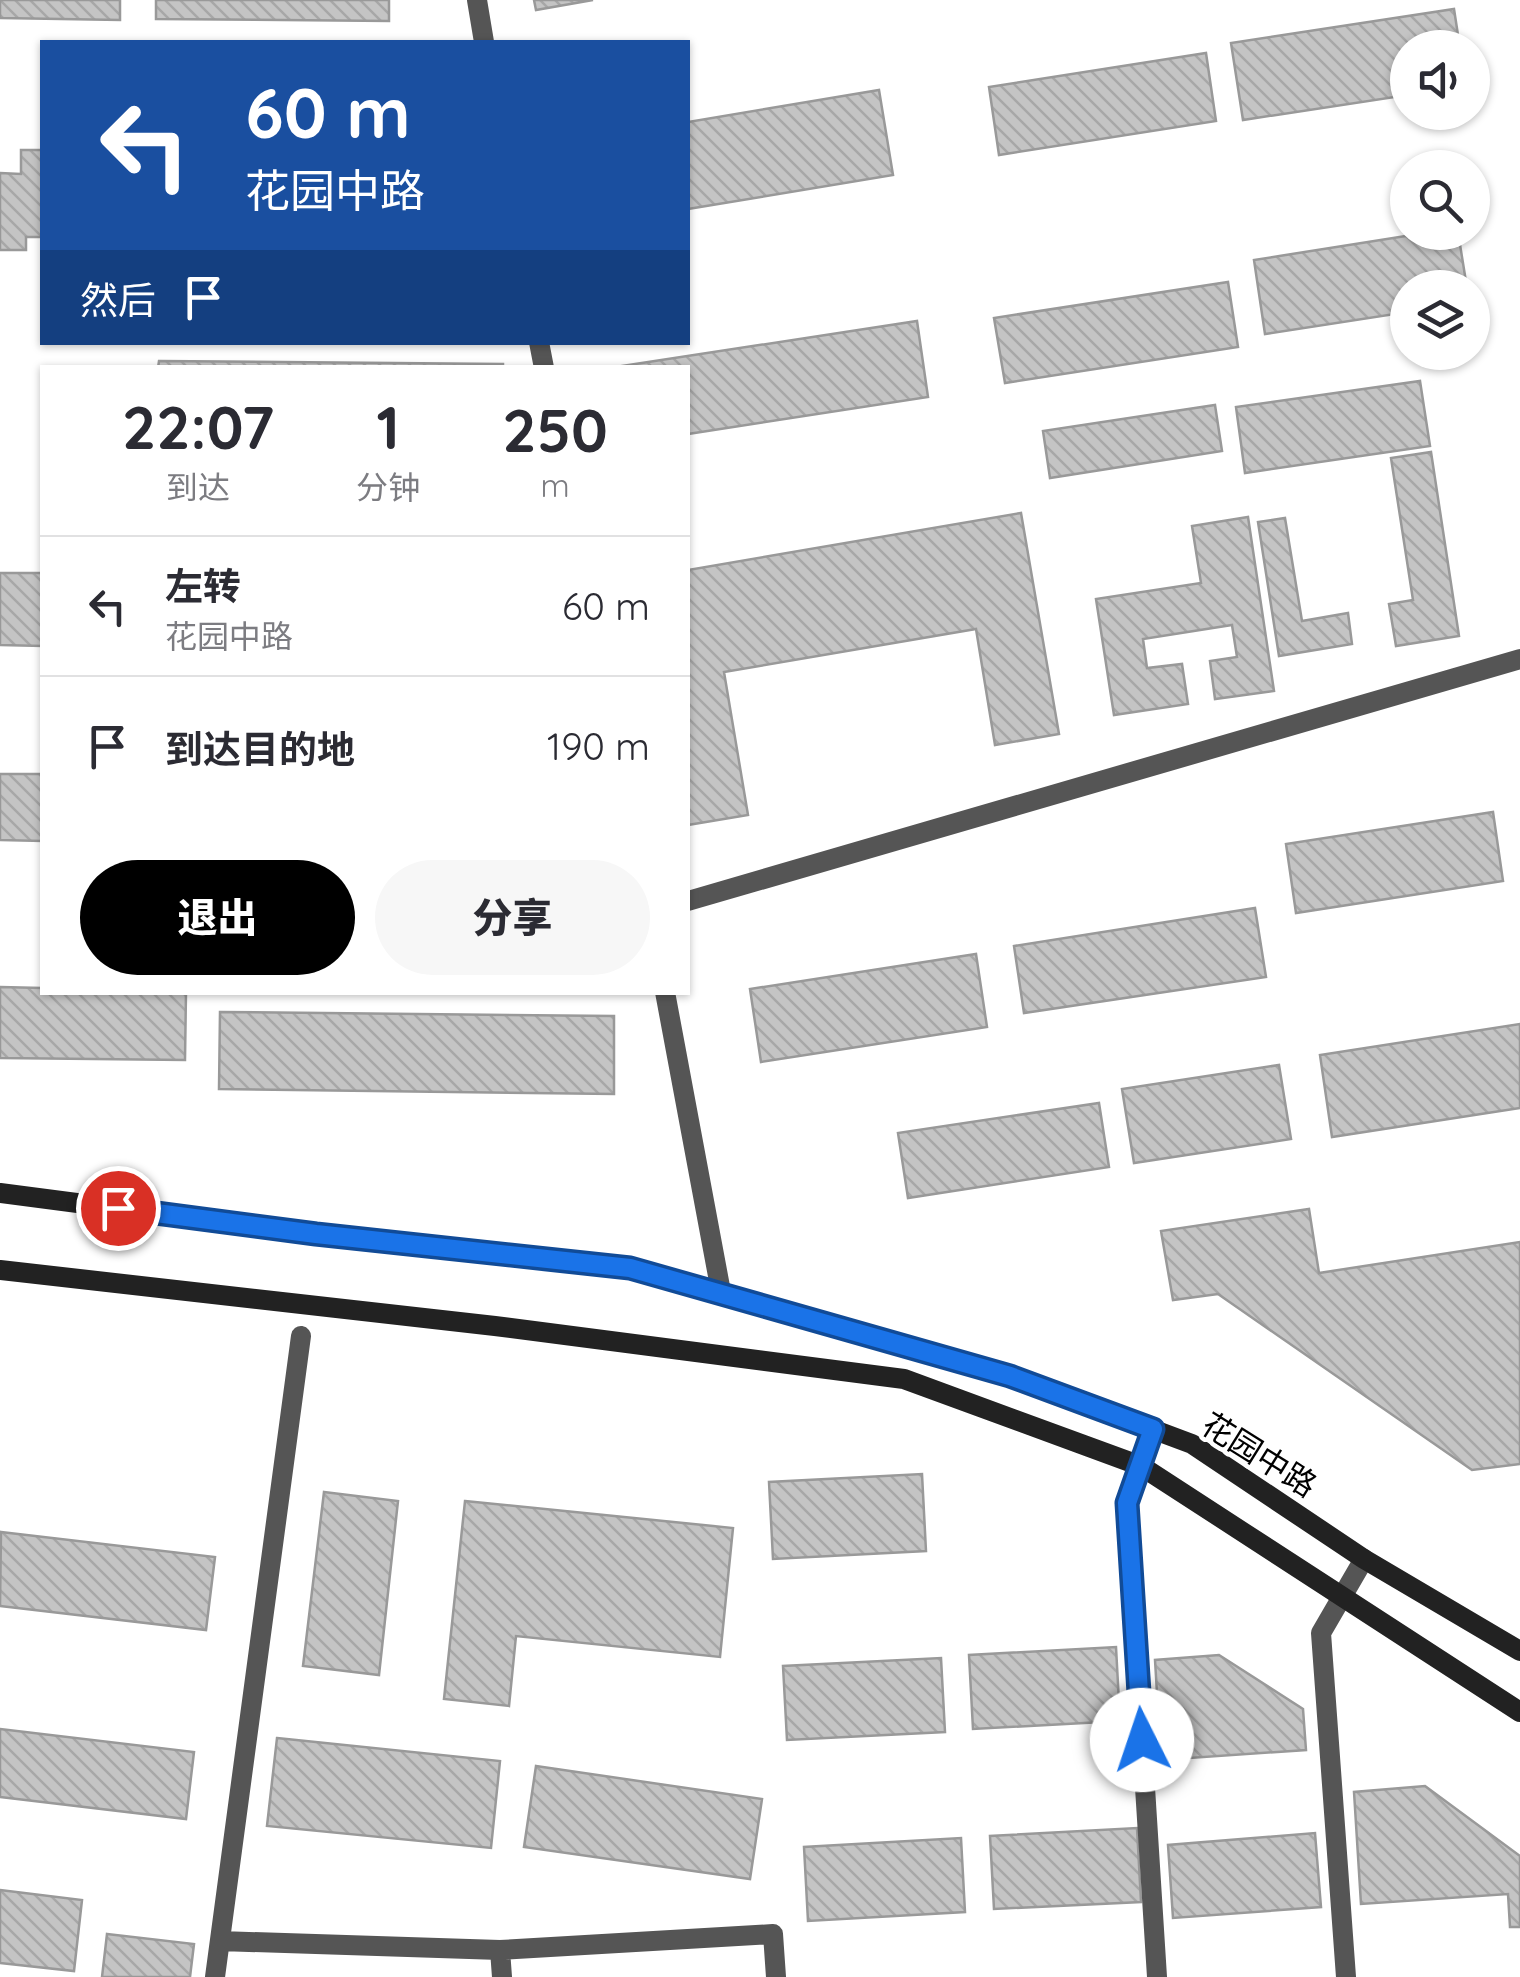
<!DOCTYPE html>
<html lang="zh">
<head>
<meta charset="utf-8">
<style>
  :root { --surface:#fff; --page:#f7f7f7; --text:#2b2b33; --muted:#7c7c81; --line:#e1e1e2; --accent:#000 }
  body { margin:0; font-family:Quicksand,"Noto Sans SC",sans-serif; background:var(--page); color:var(--text); height:100vh; display:flex; flex-direction:column; font-size:38px; white-space:nowrap }
  * { box-sizing:border-box; margin:0 }
  p { font-size:32px; color:var(--muted) }
  .icon { flex:none; width:55px; height:55px; fill:none; stroke:currentColor; stroke-width:2; stroke-linecap:round; stroke-linejoin:round }
  .map { position:relative; flex:1; overflow:hidden }
  .panel { position:absolute; left:40px; top:365px; width:650px; height:630px; display:flex; flex-direction:column; background:var(--surface); border-radius:0px; box-shadow:0 2px 8px #0004 }
  .panel>* { flex:none }
  .top-card { position:absolute; left:40px; top:40px; width:650px; height:305px; border-radius:0px; box-shadow:0 2px 8px #0004; background:#1a4fa0; color:#fff; overflow:hidden }
  .buttons { position:absolute; left:1390px; top:30px; display:grid; gap:20px }
  .buttons a { display:grid; place-items:center; width:100px; height:100px; border-radius:50%; background:var(--surface); box-shadow:0 2px 8px #0004; font-size:50px }
  .pin { position:absolute; display:grid; place-items:center; width:85px; height:85px; color:#fff; margin:-42px; border:5px solid #fff; border-radius:50%; box-shadow:0 2px 10px #0007 }
  .me { position:absolute; width:110px; margin:-55px; rotate:356deg; stroke-linejoin:round; filter:drop-shadow(0 0 8px #0008) }
  .turn { display:flex; align-items:center; gap:35px; height:210px; padding:0 40px; font-size:45px }
  .turn .icon { width:130px; height:130px; stroke-width:2.5 }
  .turn b { display:block; font-size:70px; line-height:85px }
  .then { display:flex; align-items:center; height:95px; padding:0 40px; background:#0003; gap:20px; font-size:38px }
  .eta { display:flex; justify-content:space-evenly; align-items:center; height:170px; text-align:center }
  .eta b { font-size:60px; font-weight:800; line-height:70px }
  .cta { display:flex; gap:20px; margin-top:auto; padding:20px 40px }
  .cta a { flex:1; height:115px; border-radius:60px; background:var(--accent); color:#fff; font-size:40px; font-weight:800; line-height:115px; text-align:center }
  .cta a+a { background:var(--page); color:var(--text) }
  ul { padding:0; list-style:none }
  li { display:flex; align-items:center; gap:30px; height:140px; padding:0 40px; border-top:2px solid var(--line) }
  li div { flex:1 }
  li b { display:block; font-size:38px }
  li em { font-style:normal }
  .map>svg:first-child { display:block }
</style>
</head>
<body>
<div class="map">
<svg width="1520" height="1977" viewBox="0 0 1520 1977">
  <defs>
    <pattern id="building-back-hatch" width="6" height="6" patternUnits="userSpaceOnUse" patternTransform="scale(2.5)"><rect width="6" height="6" fill="#c4c4c4"/><path d="M-1 5l2 2M0 0l6 6M5-1l2 2" fill="none" stroke="#a7a7a7"/></pattern>
  </defs>
  <rect width="100%" height="100%" fill="#fff"/>
  <path fill="url(#building-back-hatch)" stroke="#999" stroke-width="2.5" d="M0,0H120V20L0,18Z
    M156,0H389V21L156,19Z
    M534,0H593L536,10Z
    M1454,9L1460,48H1408V95L1243,120L1231,43Z
    M1206,53L1216,121L999,155L989,87Z
    M879,90L893,175L688,209V122Z
    M21,150H42V237H26V250H0V173L21,174Z
    M1431,232H1458L1467,288H1408V312L1265,334L1254,260Z
    M1228,282L1238,347L1005,383L994,318Z
    M917,321L928,397L688,434V368H609Z
    M159,361L503,364V368H158Z
    M1420,381L1430,446L1245,473L1236,407Z
    M1215,405L1222,451L1050,478L1043,431Z
    M1431,452L1459,636L1396,646L1389,604L1413,600L1391,458Z
    M1021,513L1059,734L995,745L976,629L724,672L748,815L688,825V570Z
    M1248,517L1274,691L1215,699L1210,661L1237,657L1232,625L1143,639L1147,668L1182,664L1188,704L1114,715L1096,599L1201,583L1192,526Z
    M1285,518L1302,621L1348,613L1352,644L1279,656L1258,522Z
    M0,573H42V646L0,645Z
    M0,774H42V841L0,840Z
    M1493,812L1503,881L1296,913L1286,844Z
    M1255,908L1266,977L1024,1013L1014,946Z
    M976,954L987,1027L761,1062L750,989Z
    M0,987L42,988V992H186L185,1060L0,1058Z
    M220,1012L614,1016V1094L219,1089Z
    M1520,1024V1108L1332,1137L1320,1055Z
    M1279,1065L1291,1139L1134,1163L1122,1089Z
    M1099,1103L1109,1167L908,1198L898,1133Z
    M1309,1209L1319,1273L1520,1242V1464L1472,1470L1218,1294L1173,1300L1161,1231Z
    M922,1474L926,1551L773,1559L769,1482Z
    M324,1492L398,1501L379,1675L303,1666Z
    M465,1501L733,1528L720,1657L516,1636L509,1706L444,1699Z
    M1,1532L215,1557L206,1630L0,1606Z
    M1116,1647L1120,1721L973,1729L969,1655Z
    M1219,1655L1303,1709L1306,1750L1161,1760L1155,1660Z
    M941,1658L945,1732L787,1740L783,1666Z
    M0,1729L194,1752L186,1819L0,1797Z
    M277,1738L500,1761L491,1848L267,1826Z
    M536,1766L762,1799L750,1879L524,1847Z
    M1425,1786L1520,1856V1927H1510L1508,1894L1361,1904L1354,1792Z
    M1137,1828L1141,1902L994,1909L990,1836Z
    M1315,1833L1321,1907L1173,1918L1168,1845Z
    M961,1838L965,1912L808,1921L804,1847Z
    M0,1890L82,1900L74,1971L0,1963Z
    M107,1934L194,1944L190,1977H102Z"/>
  <g fill="none" stroke-linecap="round" stroke-linejoin="round">
    <path stroke="#555" stroke-width="20" d="M477,0L484,42
      M539,342L544,368
      M688,901L1520,659
      M665,992L721,1292
      M1153,1429L1127,1503L1157,1977
      M220,1941L500,1950L773,1934L776,1977
      M500,1950L502,1977
      M215,1977L301,1336
      M1346,1977L1321,1633L1364,1559"/>
    <path stroke="#222" stroke-width="20" d="M0,1193L315,1234L630,1268L1010,1376L1192,1444L1364,1559L1520,1651
      M0,1270L495,1326L904,1379L1141,1466L1520,1712"/>
  </g>
  <g fill="none" stroke-linecap="round" stroke-linejoin="round">
    <defs>
      <path id="route" d="M118,1208L316,1234L630,1268L1010,1376L1153,1429L1127,1503L1142,1740"/>
    </defs>
    <use href="#route" stroke="#114b97" stroke-width="25"/>
    <use href="#route" stroke="#1a73e8" stroke-width="18"/>
  </g>
  <g text-anchor="middle" stroke-width="9" stroke-linejoin="round" paint-order="stroke">
    <g font-size="32" fill="#000" stroke="#fff">
      <text transform="translate(1259 1455) rotate(32)" y="11">花园中路</text>
    </g>
  </g>
</svg>
<div class="buttons">
<a><svg class="icon" aria-label="sound" viewBox="0 0 24 24"><path d="M4 9h4l5-4v14l-5-4H4zM17 9q2 3 0 6"/></svg></a>
<a><svg class="icon" aria-label="search" viewBox="0 0 24 24"><circle cx="10" cy="10" r="6"/><path d="M15 15l6 6"/></svg></a>
<a><svg class="icon" aria-label="layers" viewBox="0 0 24 24"><path d="M12 4l9 5-9 5-9-5zM3 14l9 5 9-5"/></svg></a>
</div>
<div class="pin" style="left:118px;top:1208px;background:#d93025"><svg class="icon" aria-label="arrive" viewBox="0 0 24 24"><path d="M6 21V4h12l-3 4 3 4H6"/></svg></div>
<svg class="me" style="left:1142px;top:1740px" viewBox="-20 -20 40 40"><circle r="19" fill="#fff"/><path d="M0-13L10 11 0 6-10 11z" fill="#1a73e8"/></svg>
<div class="top-card">
<div class="turn"><svg class="icon" aria-label="left" viewBox="0 0 24 24"><path d="M17 20v-9H6M10 6l-5 5 5 5"/></svg><div><b>60 m</b>花园中路</div></div>
<div class="then">然后<svg class="icon" aria-label="arrive" viewBox="0 0 24 24"><path d="M6 21V4h12l-3 4 3 4H6"/></svg></div>
</div>
<section class="panel">
<div class="eta">
<div><b>22:07</b><p>到达</p></div>
<div><b>1</b><p>分钟</p></div>
<div><b>250</b><p>m</p></div>
</div>
<ul>
<li><svg class="icon" aria-label="left" viewBox="0 0 24 24"><path d="M17 20v-9H6M10 6l-5 5 5 5"/></svg><div><b>左转</b><p>花园中路</p></div><em>60 m</em></li>
<li><svg class="icon" aria-label="arrive" viewBox="0 0 24 24"><path d="M6 21V4h12l-3 4 3 4H6"/></svg><div><b>到达目的地</b></div><em>190 m</em></li>
</ul>
<div class="cta"><a>退出</a><a>分享</a></div>
</section>
</div>
</body>
</html>
